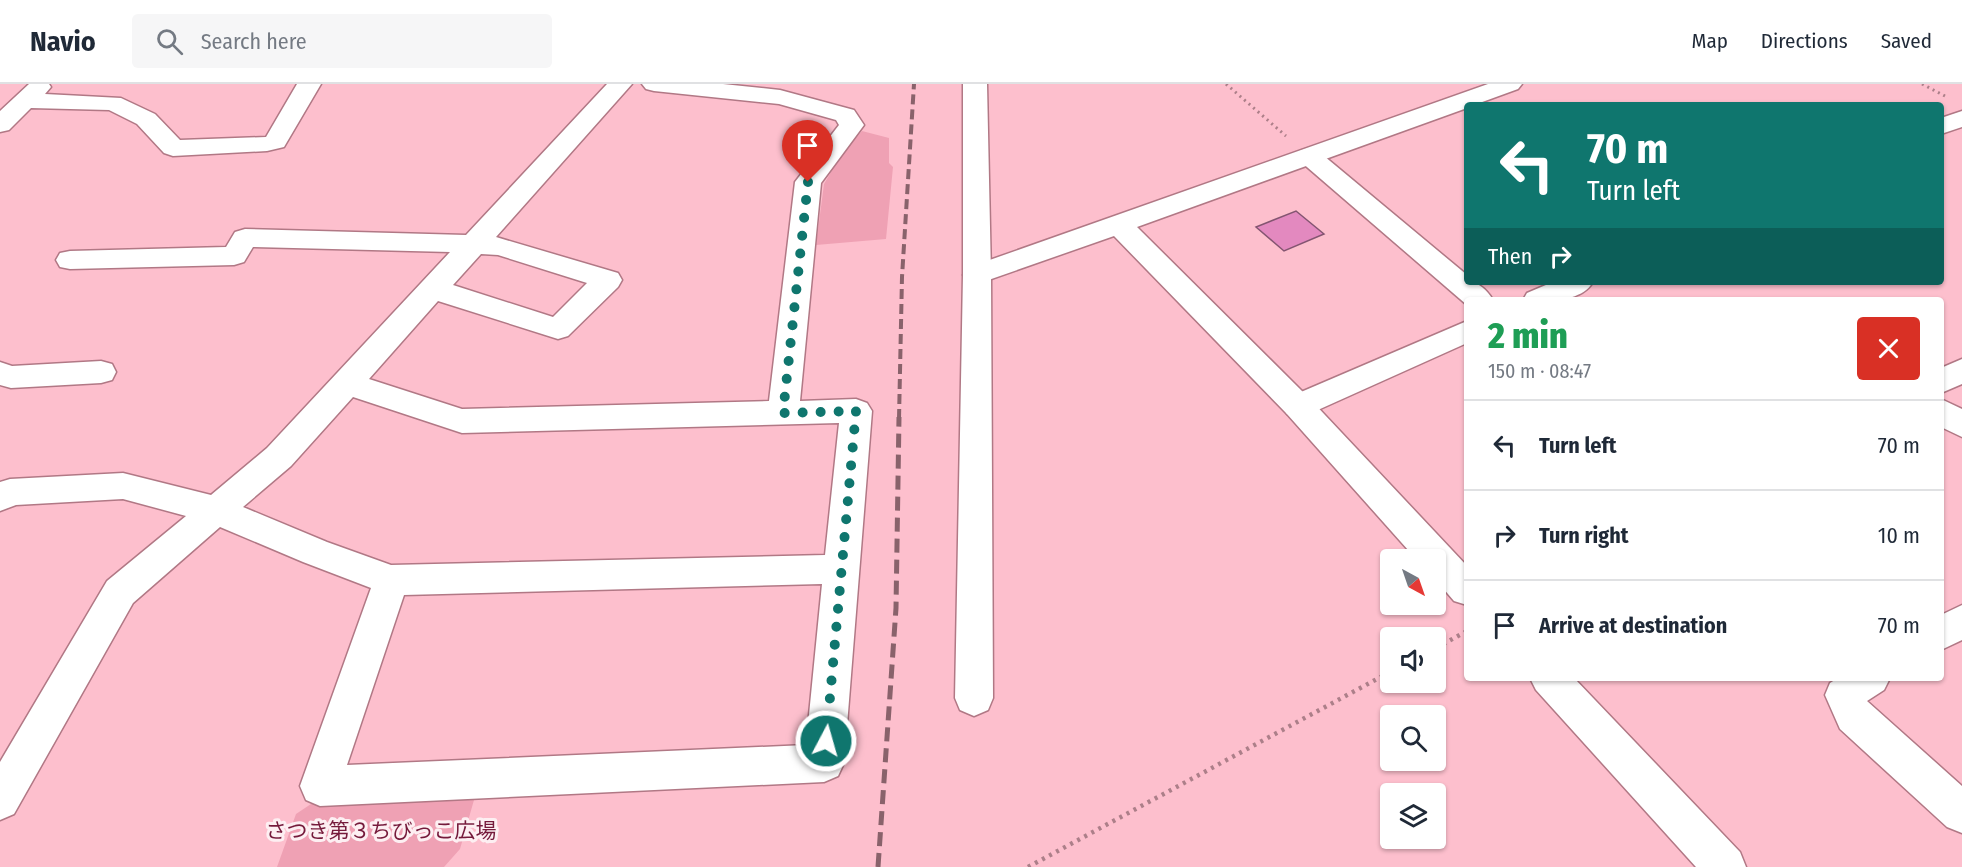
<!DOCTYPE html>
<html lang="en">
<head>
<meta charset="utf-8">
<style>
  :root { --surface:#fff; --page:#f6f6f7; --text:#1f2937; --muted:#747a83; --line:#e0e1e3 }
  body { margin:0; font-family:"Fira Sans Condensed","Noto Sans JP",sans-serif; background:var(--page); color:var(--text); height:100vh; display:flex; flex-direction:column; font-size:22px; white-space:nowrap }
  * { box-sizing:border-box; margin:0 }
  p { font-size:20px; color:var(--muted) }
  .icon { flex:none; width:33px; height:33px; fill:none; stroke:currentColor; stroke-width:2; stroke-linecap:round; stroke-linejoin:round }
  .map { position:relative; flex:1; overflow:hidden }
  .details { position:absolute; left:1464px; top:213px; width:480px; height:384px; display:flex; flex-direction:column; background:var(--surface); border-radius:6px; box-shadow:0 2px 4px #0004 }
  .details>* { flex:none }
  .hud { position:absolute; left:1464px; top:18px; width:480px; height:183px; border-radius:6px; box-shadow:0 2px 4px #0004; background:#0f766e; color:#fff; overflow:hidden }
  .needle { width:39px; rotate:140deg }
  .controls { position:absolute; left:1380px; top:465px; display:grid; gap:12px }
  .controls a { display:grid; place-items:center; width:66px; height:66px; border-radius:6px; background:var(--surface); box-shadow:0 2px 4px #0004; font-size:30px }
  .pin { position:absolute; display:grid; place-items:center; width:51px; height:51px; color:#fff; margin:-62px -26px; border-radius:50% 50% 50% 0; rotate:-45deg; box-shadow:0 0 6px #0007 }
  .pin .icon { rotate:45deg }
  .me { position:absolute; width:66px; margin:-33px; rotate:6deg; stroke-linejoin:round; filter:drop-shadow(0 0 4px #0008) }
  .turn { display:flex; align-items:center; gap:21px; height:126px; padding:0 24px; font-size:27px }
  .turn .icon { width:78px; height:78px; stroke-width:2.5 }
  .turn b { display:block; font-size:42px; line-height:51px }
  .then { display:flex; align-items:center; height:57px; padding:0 24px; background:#0003; gap:12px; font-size:22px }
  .round { display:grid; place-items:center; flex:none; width:63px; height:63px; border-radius:6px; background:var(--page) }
  .head { display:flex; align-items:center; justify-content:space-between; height:102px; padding:0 24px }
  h1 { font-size:36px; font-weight:800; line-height:45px; color:#1e9e55 }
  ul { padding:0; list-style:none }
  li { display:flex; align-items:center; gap:18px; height:90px; padding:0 24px; border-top:2px solid var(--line) }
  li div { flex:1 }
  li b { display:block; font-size:22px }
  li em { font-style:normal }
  header { display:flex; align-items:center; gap:36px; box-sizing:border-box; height:84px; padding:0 30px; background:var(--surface); border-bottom:2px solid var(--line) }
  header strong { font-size:28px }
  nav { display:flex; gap:33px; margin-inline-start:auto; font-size:21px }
  .search { width:420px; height:54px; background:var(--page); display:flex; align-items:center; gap:15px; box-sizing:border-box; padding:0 21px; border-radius:6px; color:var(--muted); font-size:22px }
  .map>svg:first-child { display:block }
</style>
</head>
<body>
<header>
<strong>Navio</strong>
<div class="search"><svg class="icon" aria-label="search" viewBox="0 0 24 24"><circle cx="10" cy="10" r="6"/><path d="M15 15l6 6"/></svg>Search here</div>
<nav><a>Map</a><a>Directions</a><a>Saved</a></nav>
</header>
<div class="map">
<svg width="1962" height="783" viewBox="0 0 1962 783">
  <rect width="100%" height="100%" fill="#fdbfcd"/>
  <path fill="#efa1b4" d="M862,47L889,54V79L893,83L886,155L816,161L824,100L839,74Z
    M476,709L460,765L444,783H277L296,730L323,712Z"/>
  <path fill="#e389bf" stroke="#845571" stroke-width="1.5" d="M1296,127L1324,150L1284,167L1256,143Z"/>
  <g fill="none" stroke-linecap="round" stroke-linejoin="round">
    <defs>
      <path id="minor" d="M29,0H49L51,3L45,10L121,14L155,30L180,56L266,53L297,0H321L284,63L267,67L173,72L164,69L137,40L109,26L31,24L9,46L0,48V27Z
        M607,0H632L496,153L618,189L622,196L618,203L568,252L558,255L438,217L369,295L462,325L769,317L795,98L839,41L836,36L779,20L654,7L646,5L642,0H723L780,6L854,26L864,41L821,99L800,317L856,315L867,319L872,327L844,679L838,692L824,698L320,722L306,716L300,702L371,504L303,478L220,443L133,519L14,730L0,736V678L107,497L186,432L123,415L16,421L0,427V398L10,395L123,389L211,411L267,364L450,168L253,163L244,178L234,181L70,185L60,183L56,176L60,169L70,167L226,163L235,148L245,145L466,151ZM481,170L498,171L587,199L553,233L453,201ZM353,313L462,349L839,339L825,471L391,481L327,458L243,423L291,382ZM822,500L806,661L347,681L404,511Z
        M963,0H987L991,191L993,614L988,626L974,632L960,626L955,614L963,191Z
        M1962,27V43L1941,50V34Z
        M1309,64L1318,67L1467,191V198C1479,198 1487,206 1493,216H1467V221L1300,77L1296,72L1300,67Z
        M1553,198H1593C1580,220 1545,216 1523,216L1527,209Z
        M1467,237V259L1309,330L1298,334L1287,330L1282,322L1287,314Z
        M1962,275V300L1941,309V284Z
        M101,277L112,280L116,288L112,296L101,299L11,304L0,301V278L12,282Z
        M1941,315L1962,325V353L1941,343Z
        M1962,521V556L1941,566V531Z
        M1838,594H1890L1884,606L1867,617L1962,702V749L1947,743L1840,645L1825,611L1830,599Z"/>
      <path id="tertiary" d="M1488,0H1522L1518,5L1474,21H1467V24L1137,143L1309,314L1467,482V521L1454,517L1436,496V476H1417L1287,330L1114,152L977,200L967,198L963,191L967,184Z
        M1530,594H1574L1740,768L1746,783H1696L1536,606Z"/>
    </defs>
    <use href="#minor" stroke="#b17885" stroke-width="3"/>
    <use href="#tertiary" stroke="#b17885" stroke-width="3"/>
    <path stroke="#ac7f89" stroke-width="3" stroke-dasharray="2 4" stroke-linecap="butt" d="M1226,0L1286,52
      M1922,0L1945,12"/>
    <path stroke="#ac7f89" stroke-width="4.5" stroke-dasharray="3 5" stroke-linecap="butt" d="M1436,564L1467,547
      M1028,783L1390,588"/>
    <use href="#minor" fill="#fff" fill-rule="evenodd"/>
    <use href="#tertiary" fill="#fff" fill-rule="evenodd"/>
    <path stroke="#89626b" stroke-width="4" stroke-dasharray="10 5" stroke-linecap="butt" d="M899,335L902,193L914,0"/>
    <path stroke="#89626b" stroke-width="5" stroke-dasharray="14 7" stroke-linecap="butt" d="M878,783L896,524L899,333"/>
  </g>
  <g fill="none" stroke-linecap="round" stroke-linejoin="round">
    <path stroke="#0f766e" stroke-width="10" stroke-dasharray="0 18" d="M808,98L783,329L856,327L826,657"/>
  </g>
  <g text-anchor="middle" stroke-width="6" stroke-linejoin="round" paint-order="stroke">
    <g font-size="21" fill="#751a3b" stroke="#fdeff2">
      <text x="381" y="754">さつき第３ちびっこ広場</text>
    </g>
  </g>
</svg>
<div class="controls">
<a><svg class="needle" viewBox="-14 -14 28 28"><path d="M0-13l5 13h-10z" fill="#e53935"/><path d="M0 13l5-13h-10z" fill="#747a83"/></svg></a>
<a><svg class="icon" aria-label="sound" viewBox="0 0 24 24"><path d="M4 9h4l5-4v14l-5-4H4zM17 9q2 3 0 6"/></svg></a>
<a><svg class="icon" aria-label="search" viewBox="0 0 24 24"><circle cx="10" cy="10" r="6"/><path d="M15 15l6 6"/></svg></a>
<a><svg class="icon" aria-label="layers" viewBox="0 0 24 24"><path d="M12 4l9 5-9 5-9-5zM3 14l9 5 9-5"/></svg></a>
</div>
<div class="pin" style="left:808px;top:98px;background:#d93025"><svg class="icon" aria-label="arrive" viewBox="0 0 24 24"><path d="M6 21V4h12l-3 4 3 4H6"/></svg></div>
<svg class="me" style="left:826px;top:657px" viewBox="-20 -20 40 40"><circle r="17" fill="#0f766e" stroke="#fff" stroke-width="3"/><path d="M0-11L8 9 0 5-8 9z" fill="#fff"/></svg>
<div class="hud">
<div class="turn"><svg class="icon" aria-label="left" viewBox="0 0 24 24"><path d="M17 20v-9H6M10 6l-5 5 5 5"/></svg><div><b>70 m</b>Turn left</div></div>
<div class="then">Then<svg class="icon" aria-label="right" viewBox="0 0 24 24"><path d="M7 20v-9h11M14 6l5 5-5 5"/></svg></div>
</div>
<section class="details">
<div class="head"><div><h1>2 min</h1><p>150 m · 08:47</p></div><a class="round" style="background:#d93025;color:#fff"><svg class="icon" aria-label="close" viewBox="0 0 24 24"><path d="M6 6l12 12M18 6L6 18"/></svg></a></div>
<ul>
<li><svg class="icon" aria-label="left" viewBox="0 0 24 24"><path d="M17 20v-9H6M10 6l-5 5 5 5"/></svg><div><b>Turn left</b></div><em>70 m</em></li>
<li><svg class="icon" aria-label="right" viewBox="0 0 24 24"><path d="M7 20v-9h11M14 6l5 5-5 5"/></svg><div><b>Turn right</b></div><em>10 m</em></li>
<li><svg class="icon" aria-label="arrive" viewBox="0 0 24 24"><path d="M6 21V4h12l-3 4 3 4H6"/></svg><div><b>Arrive at destination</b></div><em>70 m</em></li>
</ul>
</section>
</div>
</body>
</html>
